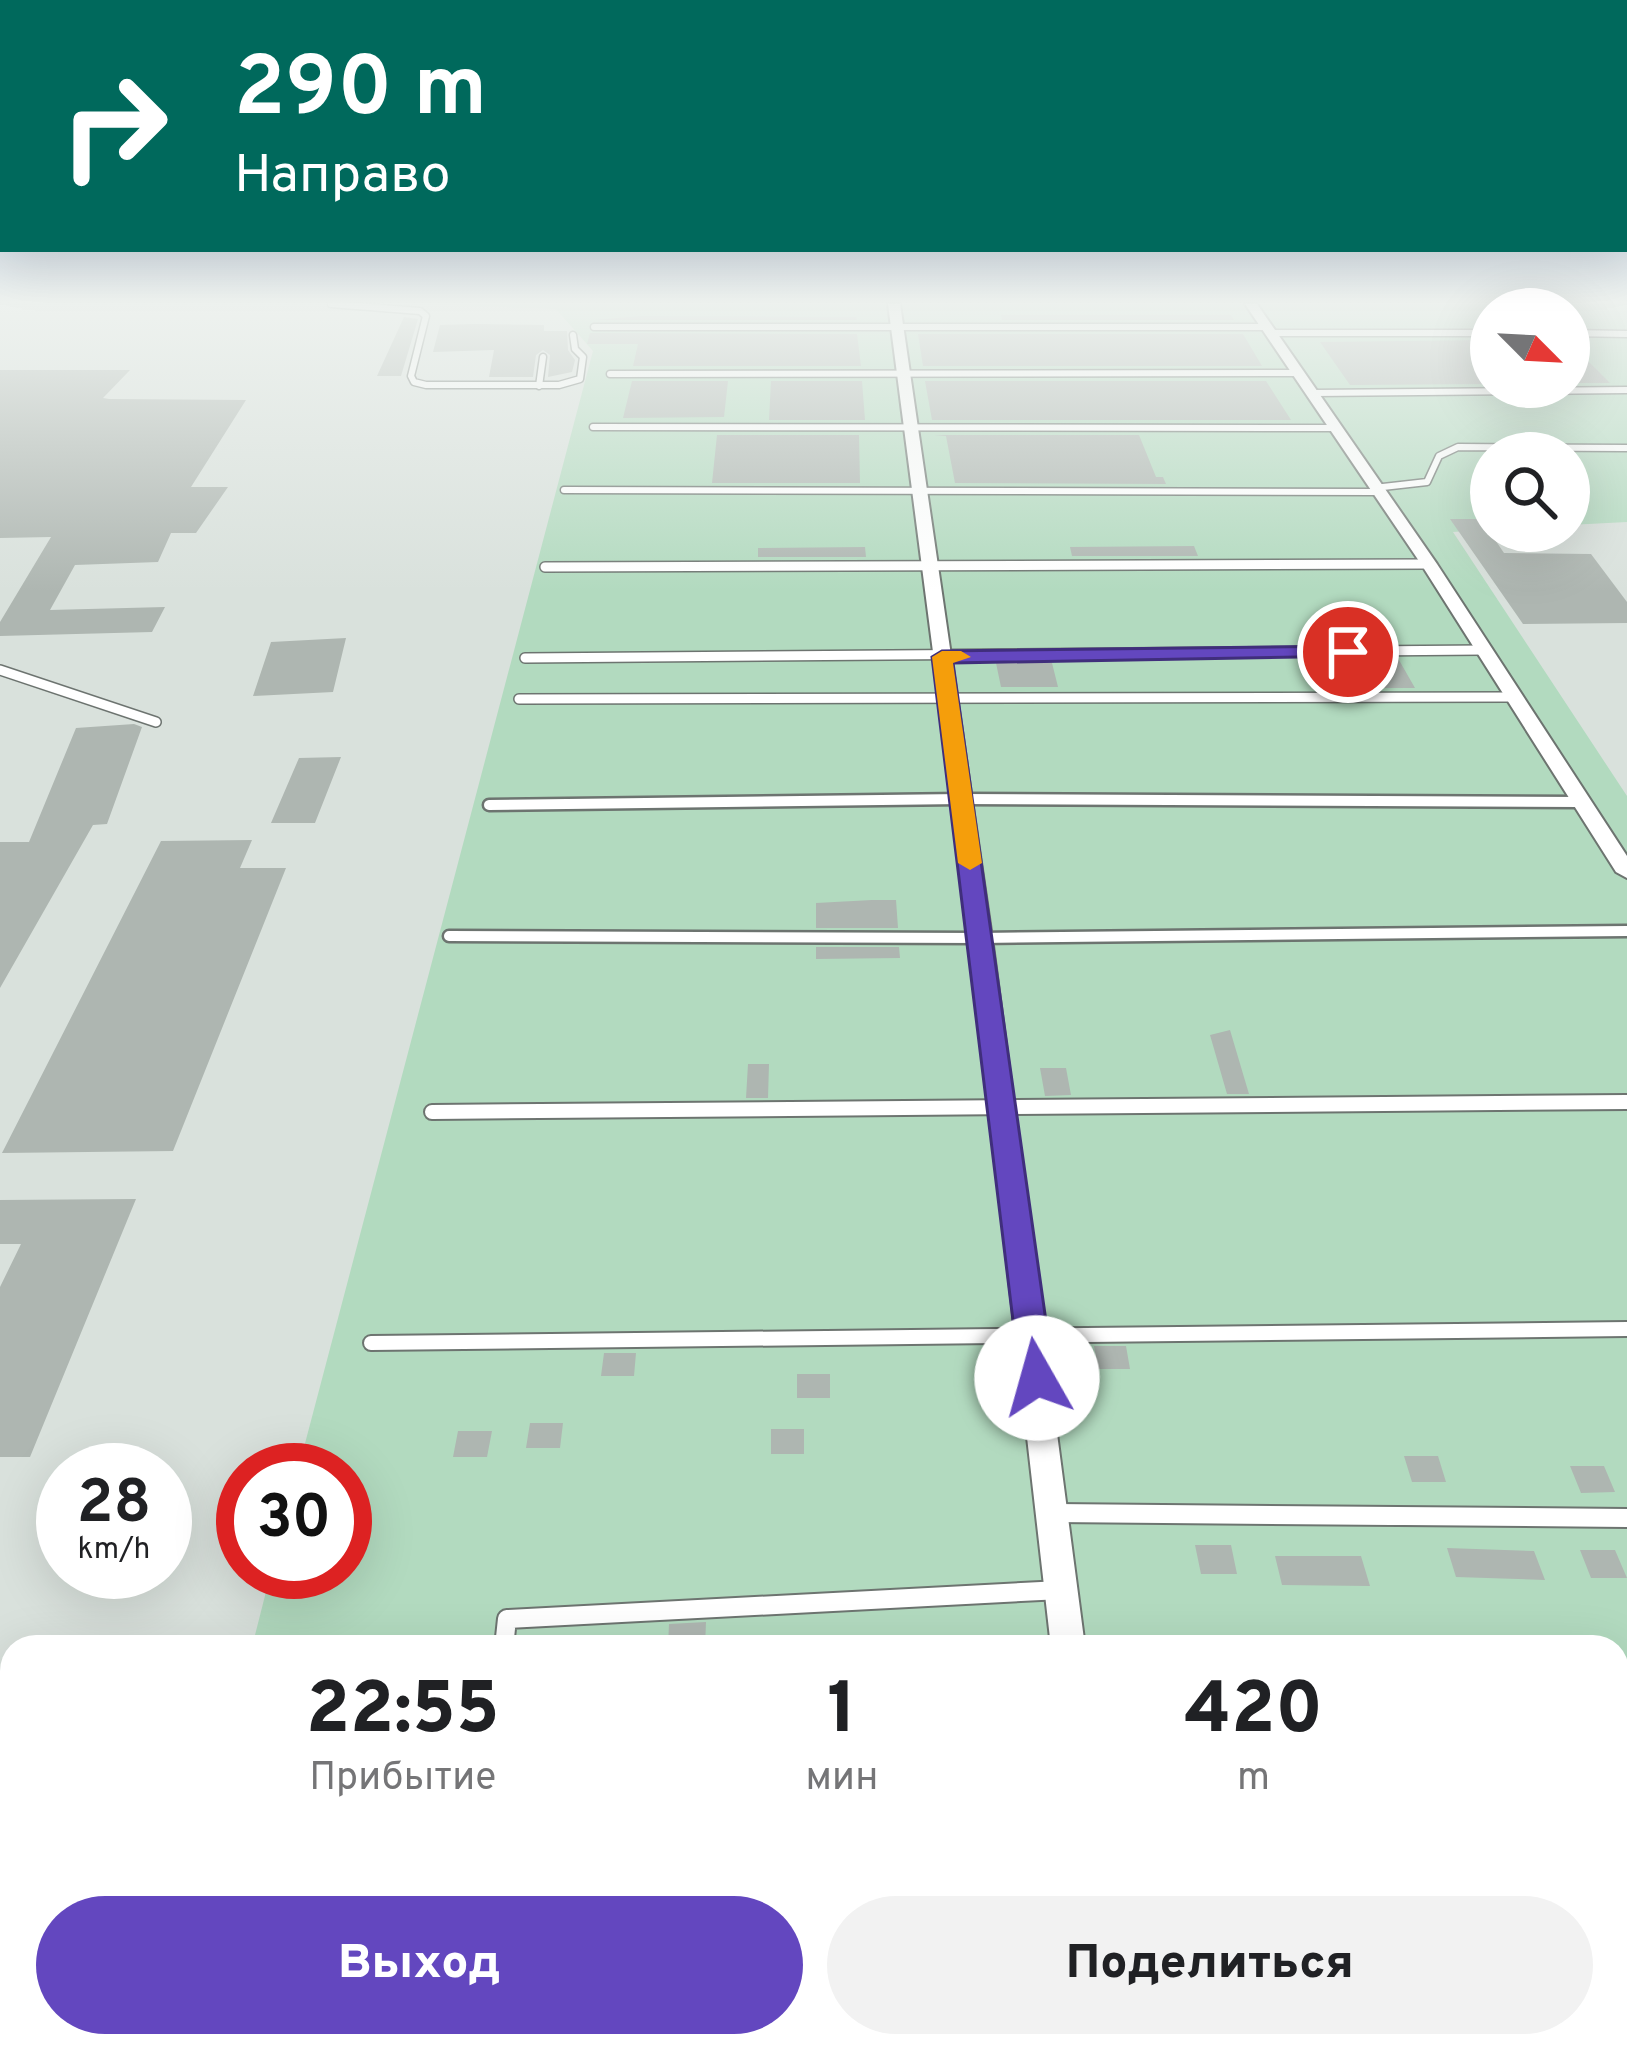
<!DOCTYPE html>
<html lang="ru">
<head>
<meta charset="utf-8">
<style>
  :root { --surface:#fff; --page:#f2f2f2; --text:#202124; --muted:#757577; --accent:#6347bf }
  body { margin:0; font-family:Overpass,sans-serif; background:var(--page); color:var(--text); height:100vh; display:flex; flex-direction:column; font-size:45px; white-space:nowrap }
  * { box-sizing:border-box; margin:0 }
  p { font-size:39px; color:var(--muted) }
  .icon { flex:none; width:66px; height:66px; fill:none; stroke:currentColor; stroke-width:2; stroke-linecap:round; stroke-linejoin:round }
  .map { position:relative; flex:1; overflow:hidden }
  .drawer { position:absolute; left:0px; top:1635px; width:1629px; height:423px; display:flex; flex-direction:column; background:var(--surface); border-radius:36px 36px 0 0; box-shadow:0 12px 48px #0002 }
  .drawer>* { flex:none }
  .top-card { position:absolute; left:0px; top:0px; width:1629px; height:252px; box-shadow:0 12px 48px #0002; background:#00695c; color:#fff; overflow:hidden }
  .needle { width:78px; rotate:114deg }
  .tools { position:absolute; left:1470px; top:288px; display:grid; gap:24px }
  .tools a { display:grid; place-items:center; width:120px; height:120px; border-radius:50%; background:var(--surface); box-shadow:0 12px 48px #0002; font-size:60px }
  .speed { position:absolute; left:36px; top:1443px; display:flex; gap:24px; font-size:60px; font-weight:700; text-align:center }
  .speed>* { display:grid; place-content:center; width:156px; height:156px; border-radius:50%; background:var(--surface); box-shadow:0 12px 48px #0002; line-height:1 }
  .speed small { font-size:30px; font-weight:400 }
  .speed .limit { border:18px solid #d22; background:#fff; color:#111 }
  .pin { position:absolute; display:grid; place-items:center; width:102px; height:102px; color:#fff; margin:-51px; border:6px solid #fff; border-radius:50%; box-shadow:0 3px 12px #0007 }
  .me { position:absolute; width:132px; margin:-66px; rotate:353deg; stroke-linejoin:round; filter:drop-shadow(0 0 9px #0008) }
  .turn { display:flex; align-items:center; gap:42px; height:252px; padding:0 36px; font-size:54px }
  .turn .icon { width:156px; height:156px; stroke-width:2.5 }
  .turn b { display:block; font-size:84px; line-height:102px }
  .eta { display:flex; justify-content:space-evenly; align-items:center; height:204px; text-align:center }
  .eta b { font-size:72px; font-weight:800; line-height:84px }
  .button { display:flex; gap:24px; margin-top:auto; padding:24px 36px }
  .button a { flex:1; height:138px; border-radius:72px; background:var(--accent); color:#fff; font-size:48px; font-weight:800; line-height:138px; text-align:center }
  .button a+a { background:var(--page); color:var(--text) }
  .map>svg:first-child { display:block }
</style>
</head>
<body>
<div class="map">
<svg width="1627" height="2057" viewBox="0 0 1627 2057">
  <rect width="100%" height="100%" fill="#d9e1dc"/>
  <path fill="#b2dabf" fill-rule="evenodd" d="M426,304H1627V522L1569,525V453H1491V529L1453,532L1627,796V2057H145L148,2046H1617V1647H252L271,1572H345V1470H298L593,351L556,309ZM1491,309H1569V387H1491Z"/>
  <path fill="#aeb6b1" d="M1001,315H1231L1234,320H1002Z
    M641,316L856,317L857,320H594Z
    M404,317L418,319L401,376H377Z
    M475,324L544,325V331H567L568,350L575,360L572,372L548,377L550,355L543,350L536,355L533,377H489L494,350L433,352L440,325Z
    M590,333L857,334L861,366H633L638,344H587Z
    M918,334H1243L1262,366H923Z
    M1491,340V384L1350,385L1320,342Z
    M1569,342L1610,383H1569Z
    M0,370H130L103,398L109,399L246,400L191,487H228L196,533H171L158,562L75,565L50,610L165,607L152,632L0,636V622L51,537L0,538Z
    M632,381H728L724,417L623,418Z
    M771,381H862L865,420H769Z
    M925,381H1266L1291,420H932Z
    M717,435H859L860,483H712Z
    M934,435H1139L1156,477H1163L1166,484L955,483L946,436Z
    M1450,519H1481L1504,553L1591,554L1627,602V623L1523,624Z
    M1194,546L1198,556H1072L1070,547Z
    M865,547L866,557H758V548Z
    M346,638L333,692L253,696L271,642Z
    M1361,660H1399L1415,688H1362L1355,676H1370Z
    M996,663H1052L1058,687H1001Z
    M134,724L142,727L107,824L93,825L0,988V842H29L76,728Z
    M341,757L315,823H271L299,758Z
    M252,840L240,868H286L173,1151L2,1153L161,841Z
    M872,900H896L898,928H816V903Z
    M816,947H899L900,958L816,959Z
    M1230,1030L1249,1094H1227L1210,1035Z
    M748,1064H769L768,1098H746Z
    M1040,1068H1066L1071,1095L1045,1096Z
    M136,1199L30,1457H0V1287L21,1244H0V1200Z
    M1094,1346H1126L1130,1369H1098Z
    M604,1353H636L634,1376H601Z
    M797,1374H830V1398H797Z
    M530,1423H563L560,1448H526Z
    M771,1429H804V1454H771Z
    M458,1431H492L487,1457H453Z
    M1404,1456H1438L1446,1482H1412Z
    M1570,1466H1604L1615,1492L1581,1493Z
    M1195,1545H1231L1237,1574H1201Z
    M1447,1548L1534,1551L1545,1580L1456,1577Z
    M1580,1550H1615L1627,1578H1591Z
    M1275,1556H1361L1370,1586L1282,1585Z
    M706,1622L705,1647H668L669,1624Z"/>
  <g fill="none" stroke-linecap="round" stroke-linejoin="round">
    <defs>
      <path id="service-far4" d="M331,304L420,311L426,316L411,376L414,382L426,385H559L580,379L583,357L575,349L573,335
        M594,327H1267
        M1272,333H1491
        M1569,333L1627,334
        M610,374L1300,373
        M539,386L543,357
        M1314,393L1627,390
        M593,427L1338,428
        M1374,488L1427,482L1439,456L1458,447L1627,448
        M564,490L1377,492"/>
      <path id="service-far3" d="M545,567L1429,564
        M525,658L1484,650
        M0,670L156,722
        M519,699L1513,697"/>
      <path id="service-far2" d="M489,805L961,799L1580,802
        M449,936L981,938L1627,931"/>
      <path id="service-far1" d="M432,1112L1627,1102
        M371,1343L1627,1329
        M1054,1513L1139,1514"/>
      <path id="service" d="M1054,1513L1627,1518
        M504,1647L507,1619L1061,1590
        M456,2057L457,2046"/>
      <path id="minor" d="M888,304H900L992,938L1085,1647H1051L970,938Z
        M1245,304H1257L1437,564L1627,856V878L1616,872L1421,564Z
        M1085,2046H1127L1128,2057H1086Z"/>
    </defs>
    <use href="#service-far4" stroke="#6d7470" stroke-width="9"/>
    <use href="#service-far3" stroke="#6d7470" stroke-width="12"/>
    <use href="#service-far2" stroke="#6d7470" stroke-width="15"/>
    <use href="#service-far1" stroke="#6d7470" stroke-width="18"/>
    <use href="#service" stroke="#6d7470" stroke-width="22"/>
    <use href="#minor" stroke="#6d7470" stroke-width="4"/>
    <use href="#service-far4" stroke="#fff" stroke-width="6"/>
    <use href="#service-far3" stroke="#fff" stroke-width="9"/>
    <use href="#service-far2" stroke="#fff" stroke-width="10"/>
    <use href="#service-far1" stroke="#fff" stroke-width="14"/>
    <use href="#service" stroke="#fff" stroke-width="18"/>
    <use href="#minor" fill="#fff" fill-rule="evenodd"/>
  </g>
  <linearGradient id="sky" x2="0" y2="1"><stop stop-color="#87a7d7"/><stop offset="0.51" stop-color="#eef2ef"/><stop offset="1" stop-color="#eef2ef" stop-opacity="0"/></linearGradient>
  <rect width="1627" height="592" fill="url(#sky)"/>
  <path fill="#6347bf" stroke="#402e7c" stroke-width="3" d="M1348,646L1358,652L1355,656L953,663L1054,1378L1049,1388L1037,1392L1025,1388L1020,1378L932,657L942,651Z"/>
  <path fill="#f59e0b" d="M942,651H961L971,657L953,663L982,863L970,870L958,863L932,657Z"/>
</svg>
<div class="tools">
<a><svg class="needle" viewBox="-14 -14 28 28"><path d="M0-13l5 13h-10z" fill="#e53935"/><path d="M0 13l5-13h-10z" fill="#757577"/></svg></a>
<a><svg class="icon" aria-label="search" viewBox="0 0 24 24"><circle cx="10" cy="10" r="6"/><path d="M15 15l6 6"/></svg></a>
</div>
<div class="speed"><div>28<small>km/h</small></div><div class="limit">30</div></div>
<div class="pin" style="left:1348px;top:652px;background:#d93025"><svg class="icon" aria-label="arrive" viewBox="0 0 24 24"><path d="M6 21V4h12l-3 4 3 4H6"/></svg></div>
<svg class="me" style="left:1037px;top:1378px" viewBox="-20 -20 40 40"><circle r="19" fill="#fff"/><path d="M0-13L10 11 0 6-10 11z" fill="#6347bf"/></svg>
<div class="top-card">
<div class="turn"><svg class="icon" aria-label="right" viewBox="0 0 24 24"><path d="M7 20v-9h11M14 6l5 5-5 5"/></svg><div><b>290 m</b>Направо</div></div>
</div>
<section class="drawer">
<div class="eta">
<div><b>22:55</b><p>Прибытие</p></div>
<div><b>1</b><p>мин</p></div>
<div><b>420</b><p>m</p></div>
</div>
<div class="button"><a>Выход</a><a>Поделиться</a></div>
</section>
</div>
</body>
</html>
